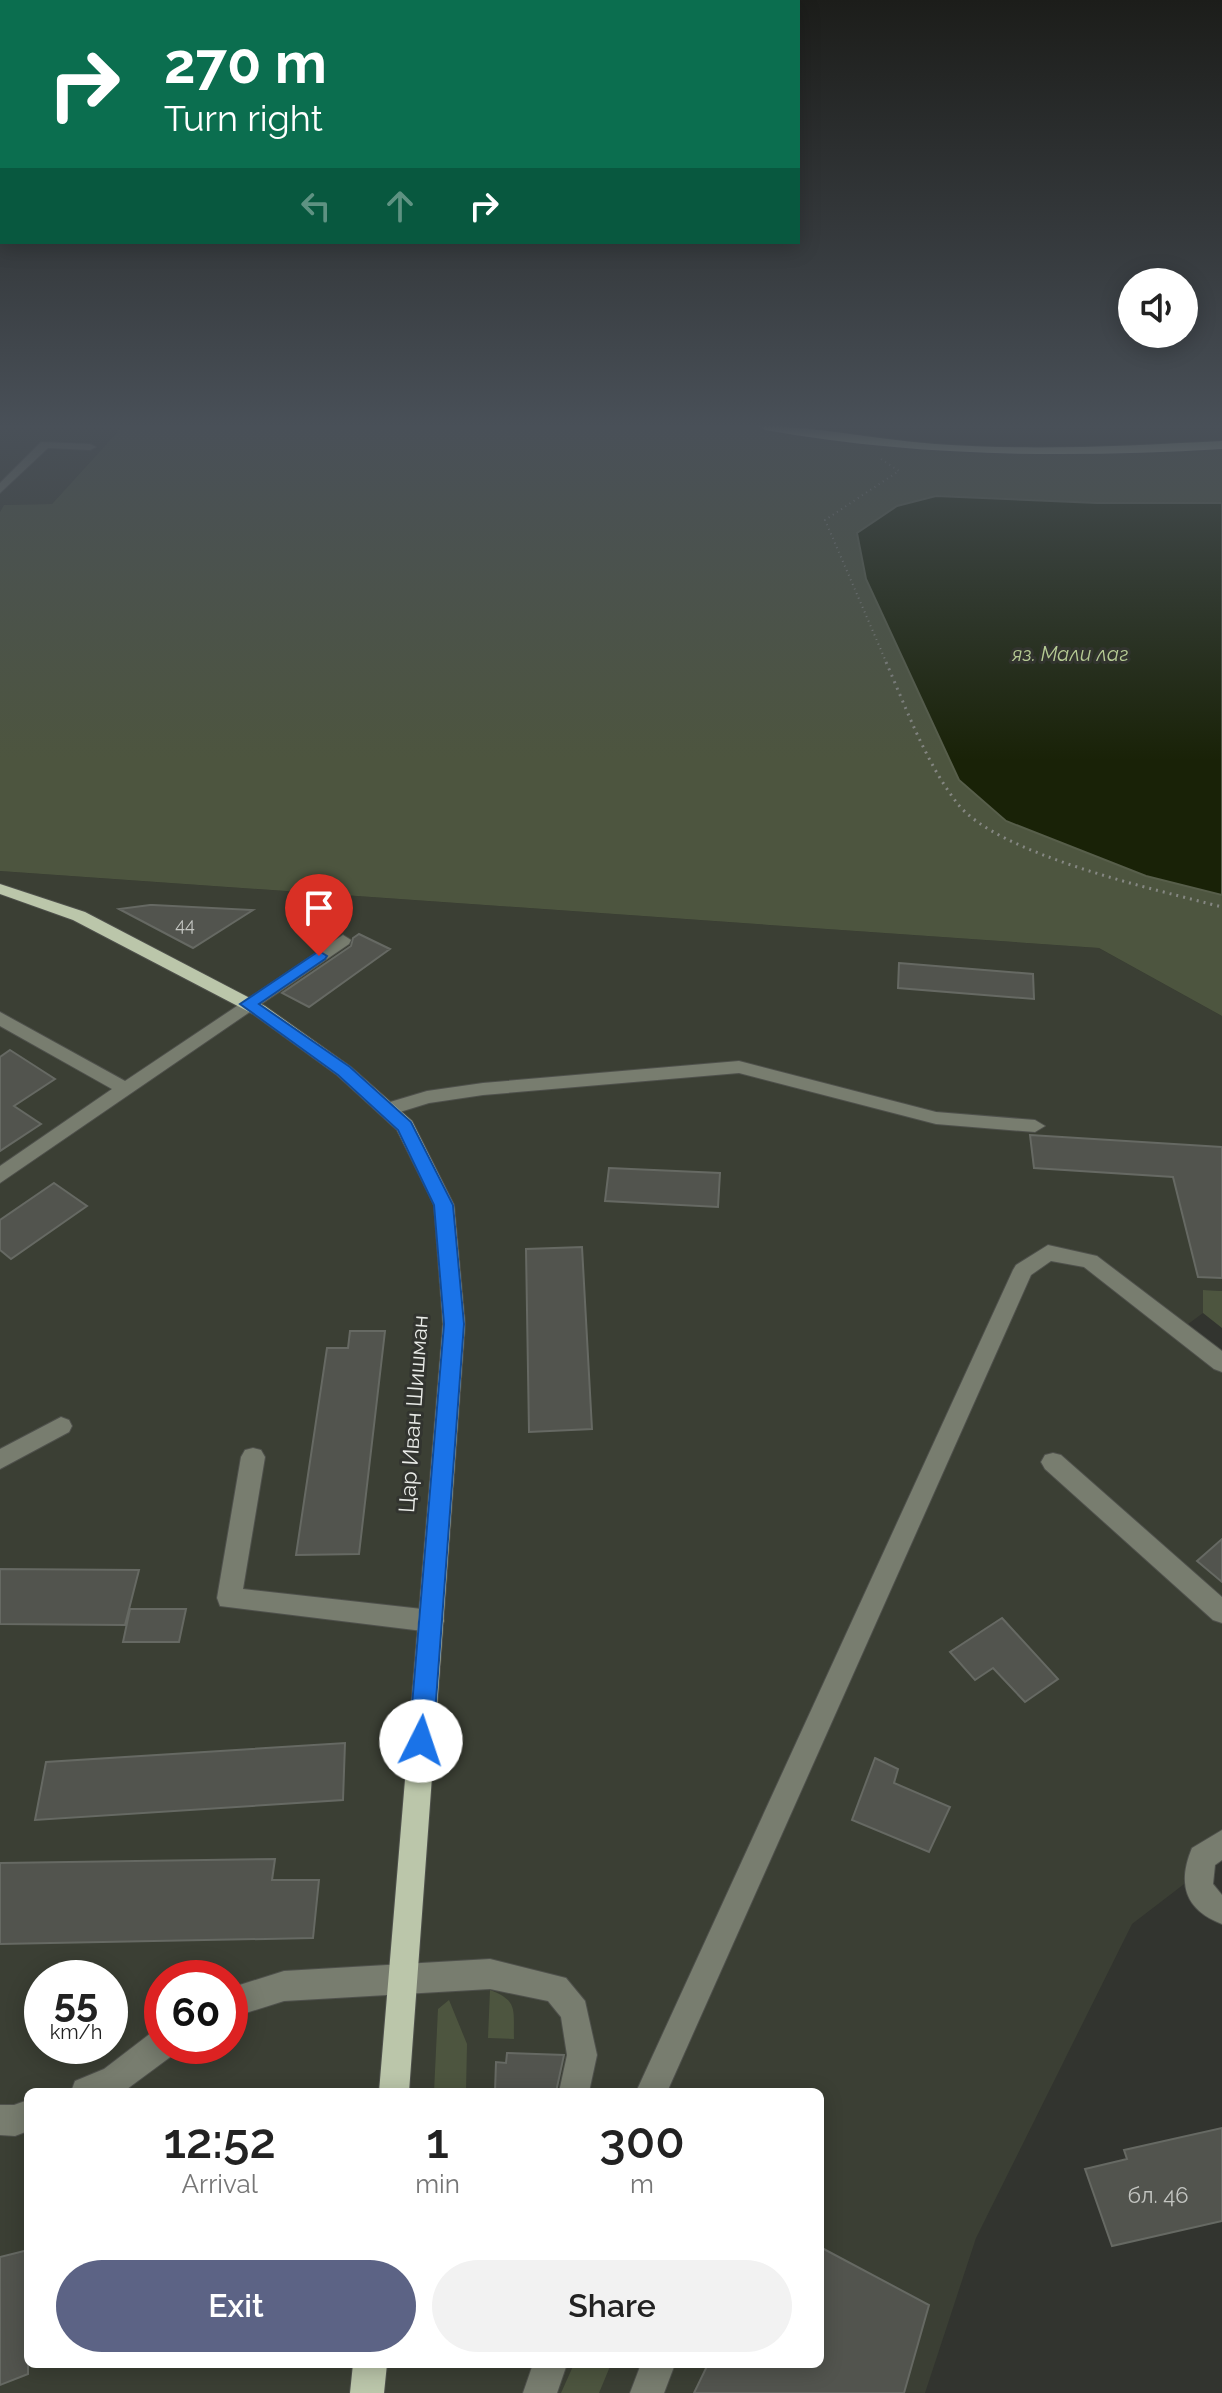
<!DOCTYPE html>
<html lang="en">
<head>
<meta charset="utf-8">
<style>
  :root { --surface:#fff; --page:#f2f2f2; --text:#222; --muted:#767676; --accent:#5c6385 }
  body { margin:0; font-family:Raleway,sans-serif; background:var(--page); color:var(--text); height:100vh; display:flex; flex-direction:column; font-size:30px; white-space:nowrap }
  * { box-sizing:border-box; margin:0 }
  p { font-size:26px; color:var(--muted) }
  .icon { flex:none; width:44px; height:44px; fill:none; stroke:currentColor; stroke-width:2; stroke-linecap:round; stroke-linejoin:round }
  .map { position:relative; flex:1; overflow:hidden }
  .drawer { position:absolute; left:24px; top:2088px; width:800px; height:280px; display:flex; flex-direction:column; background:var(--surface); border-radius:12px; box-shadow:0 4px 20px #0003 }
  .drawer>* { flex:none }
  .hud { position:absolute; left:0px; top:0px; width:800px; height:244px; box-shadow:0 4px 20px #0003; background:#0b6e4f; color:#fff; overflow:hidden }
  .controls { position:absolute; left:1118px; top:268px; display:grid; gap:16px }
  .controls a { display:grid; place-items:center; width:80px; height:80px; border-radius:50%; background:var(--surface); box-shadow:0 4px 20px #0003; font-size:40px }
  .speed { position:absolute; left:24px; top:1960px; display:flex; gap:16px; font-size:40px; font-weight:700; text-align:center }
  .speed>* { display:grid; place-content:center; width:104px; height:104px; border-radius:50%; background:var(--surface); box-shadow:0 4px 20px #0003; line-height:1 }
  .speed small { font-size:20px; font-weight:400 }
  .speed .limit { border:12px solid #d22; background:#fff; color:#111 }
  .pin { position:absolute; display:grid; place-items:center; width:68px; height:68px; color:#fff; margin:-82px -34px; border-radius:50% 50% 50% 0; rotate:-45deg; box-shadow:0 0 8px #0007 }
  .pin .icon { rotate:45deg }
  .me { position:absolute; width:88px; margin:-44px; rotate:4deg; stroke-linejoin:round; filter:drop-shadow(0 0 6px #0008) }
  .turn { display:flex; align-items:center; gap:28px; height:168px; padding:0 32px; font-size:36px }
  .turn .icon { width:104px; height:104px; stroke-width:2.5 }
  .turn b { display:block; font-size:56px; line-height:68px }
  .lanes { display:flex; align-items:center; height:76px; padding:0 32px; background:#0003; justify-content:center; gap:40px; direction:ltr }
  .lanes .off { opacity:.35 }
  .eta { display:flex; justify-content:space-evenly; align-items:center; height:136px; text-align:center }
  .eta b { font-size:48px; font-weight:600; line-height:56px }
  .action { display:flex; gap:16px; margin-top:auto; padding:16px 32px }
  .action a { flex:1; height:92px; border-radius:48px; background:var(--accent); color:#fff; font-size:32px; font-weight:600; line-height:92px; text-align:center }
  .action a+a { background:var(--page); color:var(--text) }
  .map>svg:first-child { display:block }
</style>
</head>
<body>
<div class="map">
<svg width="1222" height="2393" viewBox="0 0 1222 2393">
  <rect width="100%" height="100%" fill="#32342f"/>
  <path fill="#3b3f34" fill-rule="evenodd" d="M0,426H123L52,504L4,505L0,512Z
    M0,871L1099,948L1222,1016V1291L1203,1290V1313L1180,1330L1222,1363V1855L1132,1924L976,2238L925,2393H0ZM42,1978H110V2046H42ZM162,1978H230V2046H162ZM28,2092H820V2364H28Z"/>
  <path fill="#4d553f" d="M123,426H758C912,459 1066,457 1222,445V503H1097L939,732L959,780L1006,821L1146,876L1222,895V1016L1099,948L0,871V512L4,505L52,504Z
    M1203,1290L1222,1291V1328L1203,1313Z
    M490,1990C519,2001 513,2010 514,2039L488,2038Z
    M449,2000L467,2044L466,2092H434L438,2009Z
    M574,2364H611L599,2393H561Z"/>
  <path fill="#192207" stroke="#575e4a" stroke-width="2" d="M936,496L1097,503H1222V895L1146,876L1006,821L959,780L866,579L857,533L897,506Z"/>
  <path fill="#52544e" stroke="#666963" stroke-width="2" d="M150,905H153L253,910L193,948L119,909Z
    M359,934L390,949L309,1007L282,993L351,946L353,938Z
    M899,963L1033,974L1034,999L898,988Z
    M10,1050L55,1079L14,1106L41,1124L0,1151V1057Z
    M1030,1135L1222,1147V1278L1198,1277L1173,1177L1034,1168Z
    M609,1168L720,1173L718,1207L605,1201Z
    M54,1183L87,1206L11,1259L0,1250V1220Z
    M582,1247L592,1429L529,1432L526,1249Z
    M350,1331H385L359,1554L296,1555L327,1348H348Z
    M1222,1539V1582L1197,1561Z
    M0,1569L139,1570L125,1625L0,1624Z
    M130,1609H186L179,1642H123Z
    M1002,1618L1058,1679L1025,1702L993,1668L975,1680L950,1652Z
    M345,1743L343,1800L35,1820L46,1762Z
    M875,1758L898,1769L894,1783L950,1807L929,1852L852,1820Z
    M275,1859L272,1880H319L313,1938L0,1944V1863Z
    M507,2053L564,2055L556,2092H495L496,2062L506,2063Z
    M1222,2128V2221L1112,2246L1085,2169L1127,2159L1124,2150Z
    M820,2247L929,2305L904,2393H694L708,2364H820Z
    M28,2250V2374L0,2385V2257Z"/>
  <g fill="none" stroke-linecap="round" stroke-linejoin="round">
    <defs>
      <path id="minor" d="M41,442L90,444L96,447L90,450L48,448L0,493V483Z
        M343,935L351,940L349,944L0,1183V1166L112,1089L0,1026V1012L125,1081Z
        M739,1061L936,1112L1035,1120L1045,1126L1035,1132L936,1124L739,1073L483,1095L429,1103L387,1116L378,1110L380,1105L427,1091L483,1083Z
        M1048,1245L1097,1256L1222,1351V1372L1214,1369L1084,1267L1051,1261L1031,1275L667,2092H636L1013,1270L1016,1265Z
        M61,1417L69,1420L72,1426L69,1432L0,1469V1449Z
        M253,1448L261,1450L265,1457L243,1589L431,1610L440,1613L444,1621L440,1629L431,1632L220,1606L217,1598L241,1457L245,1450Z
        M1053,1453L1061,1455L1222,1597V1623L1213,1620L1045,1469L1041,1462L1045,1455Z
        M1222,1830V1860L1215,1865L1213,1884L1222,1895V1924C1185,1910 1177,1884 1192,1848Z
        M490,1959L566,1978L585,2001L597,2055L589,2092H559L567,2055L561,2017L548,2001L490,1989L284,2001L230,2018V1988L284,1971Z
        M162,2029V2046H176L173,2055L123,2092H71L75,2081L104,2069L151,2033Z
        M28,2100V2131L15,2136L0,2135V2105H14Z
        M533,2364H567L557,2393H523Z
        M641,2364H675L664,2393H630Z"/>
      <path id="major" d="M0,884L85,912L265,1006L351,1067L412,1121L454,1205L465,1324L409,2092H379L443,1324L434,1205L397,1130L337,1075L253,1014L73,920L0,894Z
        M353,2364H387L384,2393H350Z"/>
      <path id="highway" d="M758,426C817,426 876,440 935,444C1030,451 1126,446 1222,441V449C1068,458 917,457 765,430Z"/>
    </defs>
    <use href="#minor" stroke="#4f514c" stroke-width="2"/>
    <use href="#major" stroke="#4f514c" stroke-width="2"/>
    <use href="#highway" stroke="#4f514c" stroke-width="2"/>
    <path stroke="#858782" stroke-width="2" stroke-dasharray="1 4" stroke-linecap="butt" d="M881,459L899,471L825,520L887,664"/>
    <path stroke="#858782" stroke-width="3" stroke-dasharray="2 5" stroke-linecap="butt" d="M886,662C907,710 925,761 957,803C997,855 1158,890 1222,907"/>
    <use href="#minor" fill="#787d6f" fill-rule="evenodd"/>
    <use href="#major" fill="#bbc6aa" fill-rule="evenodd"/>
    <use href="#highway" fill="#d6e2c1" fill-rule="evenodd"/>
  </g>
  <linearGradient id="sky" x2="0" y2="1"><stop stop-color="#1c1d1a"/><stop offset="0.56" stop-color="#495058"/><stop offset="1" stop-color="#495058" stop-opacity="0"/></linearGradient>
  <rect width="1222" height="761" fill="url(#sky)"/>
  <path fill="#1a73e8" stroke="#114b97" stroke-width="2" d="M319,951L327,956L325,959L259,1004L350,1067L411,1122L453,1205L464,1324L433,1741L430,1749L421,1752L413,1749L409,1741L444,1324L434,1205L398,1130L338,1075L240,1004Z"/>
  <g text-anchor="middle" stroke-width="6" stroke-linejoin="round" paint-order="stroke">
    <g font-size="18" fill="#c3c5c1">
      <text x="185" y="931">44</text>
    </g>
    <g font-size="20" font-style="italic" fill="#b6cb94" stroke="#32342f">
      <text x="1070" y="661">яз. Мали лаг</text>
    </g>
    <g font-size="22" fill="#e9ebe7" stroke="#32342f">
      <text transform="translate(413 1414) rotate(-86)" y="8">Цар Иван Шишман</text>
    </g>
    <g font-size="22" fill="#c3c5c1">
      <text x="1158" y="2203">бл. 46</text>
    </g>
  </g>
</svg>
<div class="controls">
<a><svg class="icon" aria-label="sound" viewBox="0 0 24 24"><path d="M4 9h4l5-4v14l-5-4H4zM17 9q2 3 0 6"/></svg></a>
</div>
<div class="speed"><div>55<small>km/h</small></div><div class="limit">60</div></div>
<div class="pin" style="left:319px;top:956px;background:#d93025"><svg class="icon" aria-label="arrive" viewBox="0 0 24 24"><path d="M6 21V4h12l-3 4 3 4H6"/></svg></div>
<svg class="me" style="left:421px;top:1741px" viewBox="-20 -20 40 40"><circle r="19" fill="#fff"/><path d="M0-13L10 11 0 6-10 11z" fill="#1a73e8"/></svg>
<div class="hud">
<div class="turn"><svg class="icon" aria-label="right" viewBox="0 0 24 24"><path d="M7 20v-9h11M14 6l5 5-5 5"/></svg><div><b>270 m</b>Turn right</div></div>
<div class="lanes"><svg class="icon off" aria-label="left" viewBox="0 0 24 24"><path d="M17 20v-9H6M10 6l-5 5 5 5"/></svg><svg class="icon off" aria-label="ahead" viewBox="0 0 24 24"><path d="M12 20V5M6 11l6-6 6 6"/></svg><svg class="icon" aria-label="right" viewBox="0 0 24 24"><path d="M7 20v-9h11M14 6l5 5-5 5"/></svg></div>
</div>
<section class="drawer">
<div class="eta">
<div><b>12:52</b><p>Arrival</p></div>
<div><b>1</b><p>min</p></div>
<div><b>300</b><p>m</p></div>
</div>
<div class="action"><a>Exit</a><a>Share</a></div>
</section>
</div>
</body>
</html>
